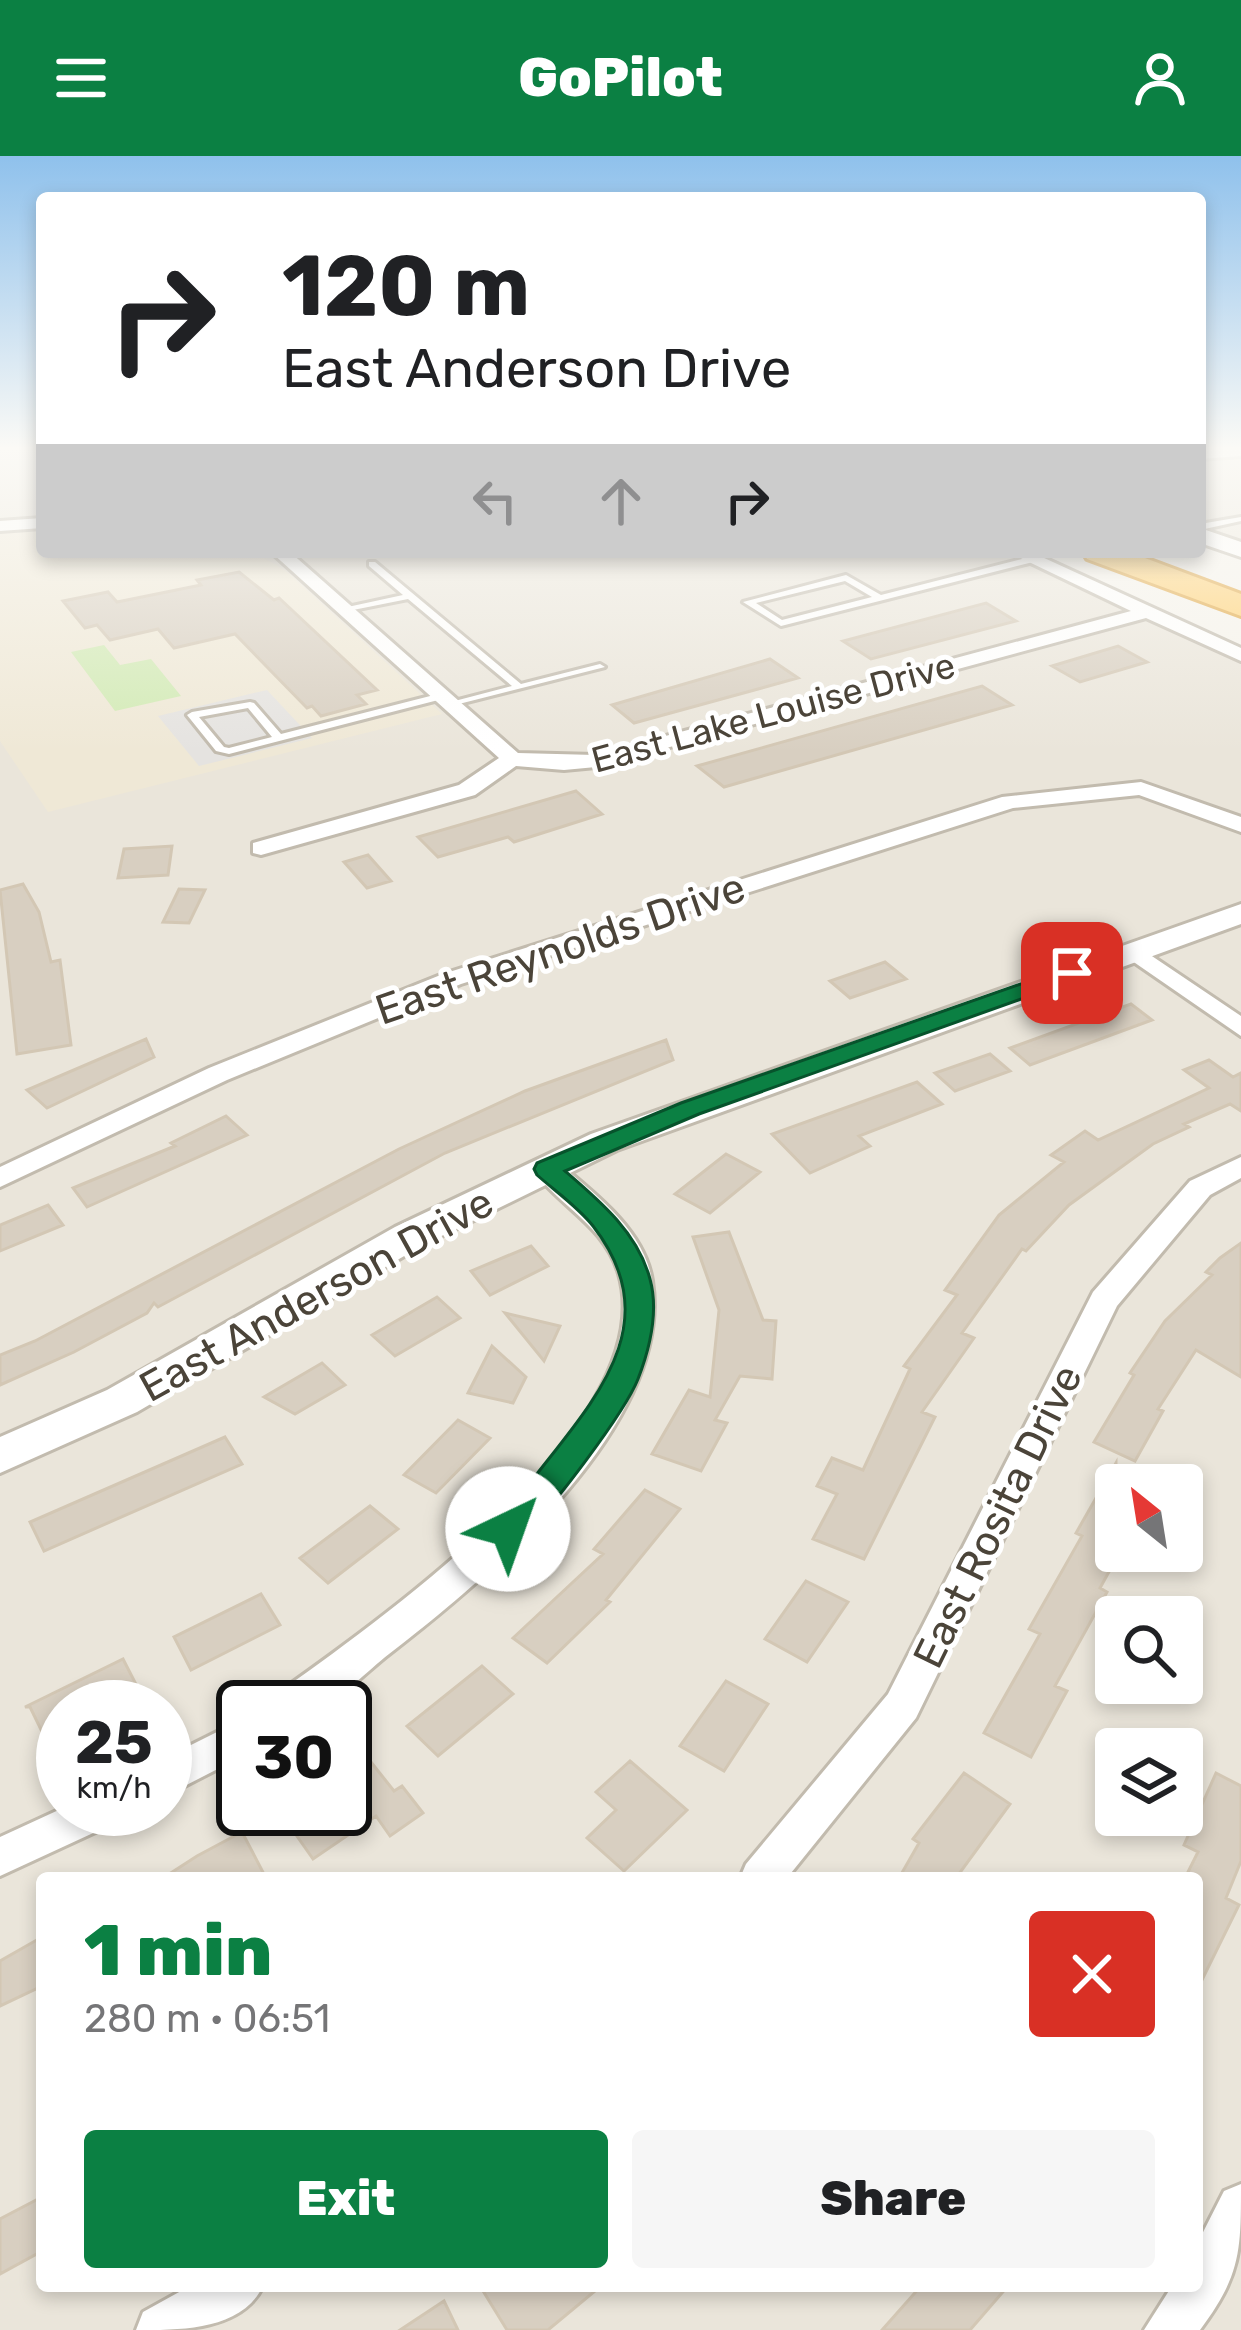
<!DOCTYPE html>
<html lang="en">
<head>
<meta charset="utf-8">
<style>
  :root { --surface:#fff; --page:#f6f6f6; --text:#202124; --muted:#757577; --accent:#0b8043 }
  body { margin:0; font-family:Rubik,sans-serif; background:var(--page); color:var(--text); height:100vh; display:flex; flex-direction:column; font-size:45px; white-space:nowrap }
  * { box-sizing:border-box; margin:0 }
  p { font-size:39px; color:var(--muted) }
  .icon { flex:none; width:66px; height:66px; fill:none; stroke:currentColor; stroke-width:2; stroke-linecap:round; stroke-linejoin:round }
  .map { position:relative; flex:1; overflow:hidden }
  .side { position:absolute; left:36px; top:1716px; width:1167px; height:420px; display:flex; flex-direction:column; background:var(--surface); border-radius:12px; box-shadow:0 6px 18px #0003 }
  .side>* { flex:none }
  .hud { position:absolute; left:36px; top:36px; width:1170px; height:366px; border-radius:12px; box-shadow:0 6px 18px #0003; background:#fff; color:var(--text); overflow:hidden }
  .needle { width:78px; rotate:330deg }
  .controls { position:absolute; left:1095px; top:1308px; display:grid; gap:24px }
  .controls a { display:grid; place-items:center; width:108px; height:108px; border-radius:12px; background:var(--surface); box-shadow:0 6px 18px #0003; font-size:60px }
  .speed { position:absolute; left:36px; top:1524px; display:flex; gap:24px; font-size:60px; font-weight:700; text-align:center }
  .speed>* { display:grid; place-content:center; width:156px; height:156px; border-radius:50%; background:var(--surface); box-shadow:0 6px 18px #0003; line-height:1 }
  .speed small { font-size:30px; font-weight:400 }
  .speed .limit { border:6px solid #111; border-radius:18px; background:#fff; color:#111 }
  .pin { position:absolute; display:grid; place-items:center; width:102px; height:102px; color:#fff; margin:-51px; border-radius:24px; box-shadow:0 6px 18px #0006 }
  .me { position:absolute; width:132px; margin:-66px; rotate:42deg; stroke-linejoin:round; filter:drop-shadow(0 0 9px #0008) }
  .turn { display:flex; align-items:center; gap:42px; height:252px; padding:0 48px; font-size:54px }
  .turn .icon { width:156px; height:156px; stroke-width:2.5 }
  .turn b { display:block; font-size:84px; line-height:102px }
  .lanes { display:flex; align-items:center; height:114px; padding:0 48px; background:#0003; justify-content:center; gap:60px; direction:ltr }
  .lanes .off { opacity:.35 }
  .round { display:grid; place-items:center; flex:none; width:126px; height:126px; border-radius:12px; background:var(--page) }
  .overview { display:flex; align-items:center; justify-content:space-between; height:204px; padding:0 48px }
  h1 { font-size:72px; font-weight:800; line-height:90px; color:var(--accent) }
  .action { display:flex; gap:24px; margin-top:auto; padding:24px 48px }
  .action a { flex:1; height:138px; border-radius:12px; background:var(--accent); color:#fff; font-size:48px; font-weight:800; line-height:138px; text-align:center }
  .action a+a { background:var(--page); color:var(--text) }
  header { display:flex; justify-content:space-between; align-items:center; height:156px; padding:0 48px; background:var(--accent); color:#fff; font-size:54px; font-weight:800 }
  .map>svg:first-child { display:block }
</style>
</head>
<body>
<header><svg class="icon" aria-label="menu" viewBox="0 0 24 24"><path d="M4 6h16M4 12h16M4 18h16"/></svg>GoPilot<svg class="icon" aria-label="person" viewBox="0 0 24 24"><circle cx="12" cy="8" r="4"/><path d="M4 21q1-7 8-7t8 7"/></svg></header>
<div class="map">
<svg width="1241" height="2174" viewBox="0 0 1241 2174">
  <rect width="100%" height="100%" fill="#f6f3ec"/>
  <path fill="#eae5da" fill-rule="evenodd" d="M0,291H42V396H1017L1241,499V2174H0ZM1116,1329H1182V1395H1116ZM1116,1461H1182V1527H1116ZM63,1551H165V1653H63ZM243,1551H345V1653H243ZM1116,1593H1182V1659H1116ZM42,1722H1197V2130H42Z
    M1200,291H1241V388L1200,373Z"/>
  <path fill="#efe8d6" d="M42,371V396H248L260,400L285,414L442,558L48,656L0,585V375Z"/>
  <path fill="#d2eab5" d="M104,489L120,509L151,503L181,540L115,555L71,496Z"/>
  <path fill="#e5e3e0" d="M267,534L312,582L199,610L158,560Z"/>
  <path fill="#d8cfc1" stroke="#d3c7b4" stroke-width="3" d="M239,416L274,444L279,442L377,534L357,539L366,548L321,560L312,550L307,552L235,478L174,492L158,473L110,484L97,469L85,472L63,445L108,436L117,446L201,429L197,424Z
    M986,447L1016,465L871,503L843,485Z
    M1118,490L1147,506L1080,526L1052,510Z
    M770,503L798,522L634,567L612,549Z
    M982,530L1012,549L724,631L697,610Z
    M576,635L602,658L514,686L508,681L438,701L418,681Z
    M172,690L168,719L118,722L124,693Z
    M368,699L391,725L367,732L344,706Z
    M23,728L39,756L51,806L60,804L71,889L17,898L0,734Z
    M179,733L205,734L189,767L163,766Z
    M885,806L906,823L850,842L830,825Z
    M1131,848L1152,864L1030,909L1010,892Z
    M146,883L154,901L47,952L27,934Z
    M666,884L673,904L445,997L158,1151L154,1147L147,1157L74,1196L0,1229V1199L35,1185L399,993L525,935Z
    M990,898L1010,915L955,935L935,917Z
    M1209,904L1233,921L1241,917V955L1230,948L1184,968L1189,971L1153,988L1069,1049L1026,1095L1022,1093L962,1177L974,1182L922,1256L935,1261L864,1403L813,1383L837,1338L817,1330L832,1302L863,1314L910,1213L904,1210L957,1139L945,1134L999,1059L1064,1006L1051,999L1085,975L1098,984L1209,932L1184,914Z
    M917,926L942,948L859,980L870,990L810,1017L772,978Z
    M226,960L247,979L87,1051L73,1032L175,990L171,987Z
    M726,998L760,1016L710,1057L675,1038Z
    M48,1049L63,1069L0,1095V1069Z
    M729,1076L763,1164L776,1165L772,1223L740,1220L715,1264L727,1267L701,1315L652,1298L689,1234L710,1241L719,1154L693,1081Z
    M1241,1087V1221L1196,1194L1158,1253L1163,1255L1135,1305L1094,1286L1134,1219L1130,1217L1165,1165L1212,1119L1206,1116L1220,1102Z
    M531,1090L548,1110L490,1139L471,1115Z
    M437,1141L460,1162L395,1200L372,1179Z
    M505,1157L560,1170L544,1205Z
    M492,1190L526,1221L513,1247L468,1237Z
    M322,1207L345,1229L295,1258L264,1241Z
    M458,1264L490,1282L436,1337L404,1319Z
    M225,1281L242,1308L44,1395L30,1366Z
    M1116,1307V1403L1100,1432L1107,1436L1055,1530L1067,1535L1031,1601L984,1577L1040,1478L1029,1473L1082,1380L1076,1377Z
    M645,1334L680,1353L606,1444L610,1446L547,1507L513,1482L603,1398L594,1393Z
    M370,1350L398,1373L328,1427L300,1402Z
    M806,1425L848,1446L807,1506L765,1483Z
    M261,1438L280,1469L191,1514L174,1481Z
    M123,1503L140,1536L111,1551H63V1575L46,1584L30,1551H25Z
    M482,1510L513,1538L438,1600L407,1570Z
    M726,1525L768,1548L724,1615L680,1590Z
    M367,1601L394,1635L402,1630L423,1657L390,1680L376,1660L313,1703L278,1653H345V1616Z
    M630,1605L687,1654L624,1715L587,1682L616,1654L596,1636Z
    M964,1617L1010,1648L956,1722H899L919,1687L913,1683Z
    M1216,1617L1241,1630V1705L1226,1742L1239,1749L1197,1834V1722H1185L1198,1696L1184,1689Z
    M242,1676L266,1722H163L197,1700Z
    M42,1781V1830L0,1850V1805Z
    M42,2041V2095L0,2118V2063Z
    M480,2130H601L548,2174H507Z
    M921,2130H1008L970,2174H882Z
    M444,2145L458,2174H400Z"/>
  <g fill="none" stroke-linecap="round" stroke-linejoin="round">
    <defs>
      <path id="service" d="M1241,361V365L1200,374V368Z
        M1034,400L1038,403L1037,405L781,470L743,446L846,419L881,439ZM845,425L872,441L782,464L756,447Z
        M369,406H375L521,528L600,508L605,511L447,551V547L512,530L408,443L343,456V452L403,439L369,410Z
        M442,537L446,538V542L229,598L216,595L187,559L192,556L250,546L254,547L281,578ZM248,552L272,581L229,592L224,591L199,561Z"/>
      <path id="minor" d="M1241,291V300L1200,303V293Z
        M42,362V372L0,375V365Z
        M271,396H290L518,597L595,599L1131,455L1008,396H1031L1241,492V505L1146,462L596,611L564,614L516,610L475,639L261,699L253,697V687L459,629L499,602Z
        M1141,626L1241,661V676L1139,639L1013,652L461,828L227,924L0,1031V1011L209,912L443,818L1002,641Z
        M1134,788L1241,860V880L1125,800L1122,795L1125,790Z
        M1241,1001V1022L1210,1039L1117,1150L916,1562L787,1722H740L746,1708L888,1538L1093,1136L1190,1025Z
        M547,1004L557,1006C593,1036 645,1075 652,1125C674,1267 489,1421 389,1498C369,1513 339,1546 315,1551C301,1554 284,1551 270,1551L275,1539C379,1465 663,1266 619,1118C605,1069 559,1051 533,1013Z
        M243,1563V1600L165,1640V1602Z
        M63,1652L123,1653L117,1666L0,1720V1681Z
        M1241,2028C1241,2095 1241,2119 1200,2174H1144L1172,2130H1197V2088L1224,2035Z
        M190,2130H263C242,2174 182,2174 136,2174L143,2156Z"/>
      <path id="tertiary" d="M1200,372L1241,386V401L1200,387Z
        M1241,748V768L617,994L423,1089L137,1256L0,1317V1281L107,1234L395,1071L591,978Z"/>
      <path id="motorway" d="M1083,396H1129L1241,438V460L1087,403Z"/>
    </defs>
    <use href="#service" stroke="#c2bbae" stroke-width="6"/>
    <use href="#minor" stroke="#c2bbae" stroke-width="6"/>
    <use href="#tertiary" stroke="#c2bbae" stroke-width="6"/>
    <use href="#motorway" stroke="#e0a43c" stroke-width="6"/>
    <use href="#service" fill="#fff" fill-rule="evenodd"/>
    <use href="#minor" fill="#fff" fill-rule="evenodd"/>
    <use href="#tertiary" fill="#fff" fill-rule="evenodd"/>
    <use href="#motorway" fill="#ffcf6e" fill-rule="evenodd"/>
  </g>
  <linearGradient id="sky" x2="0" y2="1"><stop stop-color="#8fc1ec"/><stop offset="0.49" stop-color="#fbfaf6"/><stop offset="1" stop-color="#fbfaf6" stop-opacity="0"/></linearGradient>
  <rect width="1241" height="596" fill="url(#sky)"/>
  <path fill="#0b8043" stroke="#07532c" stroke-width="3" d="M1072,810L1080,812V822L699,958L565,1015C600,1045 638,1077 650,1123C659,1156 650,1192 638,1223C625,1256 550,1356 522,1380C513,1387 507,1386 496,1383L492,1373C501,1354 520,1341 533,1323C594,1244 669,1168 593,1070C578,1051 555,1035 537,1019L534,1013L537,1007L681,947Z"/>
  <g text-anchor="middle" stroke-width="10" stroke-linejoin="round" paint-order="stroke">
    <g font-size="36" fill="#4b4439" stroke="#fff">
      <text transform="translate(773 556) rotate(-15)" y="13">East Lake Louise Drive</text>
    </g>
    <g font-size="42" fill="#4b4439" stroke="#fff">
      <text transform="translate(560 792) rotate(-19)" y="15">East Reynolds Drive</text>
      <text transform="translate(316 1138) rotate(-29)" y="15">East Anderson Drive</text>
      <text transform="translate(997 1360) rotate(-64)" y="15">East Rosita Drive</text>
    </g>
  </g>
</svg>
<div class="controls">
<a><svg class="needle" viewBox="-14 -14 28 28"><path d="M0-13l5 13h-10z" fill="#e53935"/><path d="M0 13l5-13h-10z" fill="#757577"/></svg></a>
<a><svg class="icon" aria-label="search" viewBox="0 0 24 24"><circle cx="10" cy="10" r="6"/><path d="M15 15l6 6"/></svg></a>
<a><svg class="icon" aria-label="layers" viewBox="0 0 24 24"><path d="M12 4l9 5-9 5-9-5zM3 14l9 5 9-5"/></svg></a>
</div>
<div class="speed"><div>25<small>km/h</small></div><div class="limit">30</div></div>
<div class="pin" style="left:1072px;top:817px;background:#d93025"><svg class="icon" aria-label="arrive" viewBox="0 0 24 24"><path d="M6 21V4h12l-3 4 3 4H6"/></svg></div>
<svg class="me" style="left:508px;top:1373px" viewBox="-20 -20 40 40"><circle r="19" fill="#fff"/><path d="M0-13L10 11 0 6-10 11z" fill="#0b8043"/></svg>
<div class="hud">
<div class="turn"><svg class="icon" aria-label="right" viewBox="0 0 24 24"><path d="M7 20v-9h11M14 6l5 5-5 5"/></svg><div><b>120 m</b>East Anderson Drive</div></div>
<div class="lanes"><svg class="icon off" aria-label="left" viewBox="0 0 24 24"><path d="M17 20v-9H6M10 6l-5 5 5 5"/></svg><svg class="icon off" aria-label="ahead" viewBox="0 0 24 24"><path d="M12 20V5M6 11l6-6 6 6"/></svg><svg class="icon" aria-label="right" viewBox="0 0 24 24"><path d="M7 20v-9h11M14 6l5 5-5 5"/></svg></div>
</div>
<section class="side">
<div class="overview"><div><h1>1 min</h1><p>280 m · 06:51</p></div><a class="round" style="background:#d93025;color:#fff"><svg class="icon" aria-label="close" viewBox="0 0 24 24"><path d="M6 6l12 12M18 6L6 18"/></svg></a></div>
<div class="action"><a>Exit</a><a>Share</a></div>
</section>
</div>
</body>
</html>
